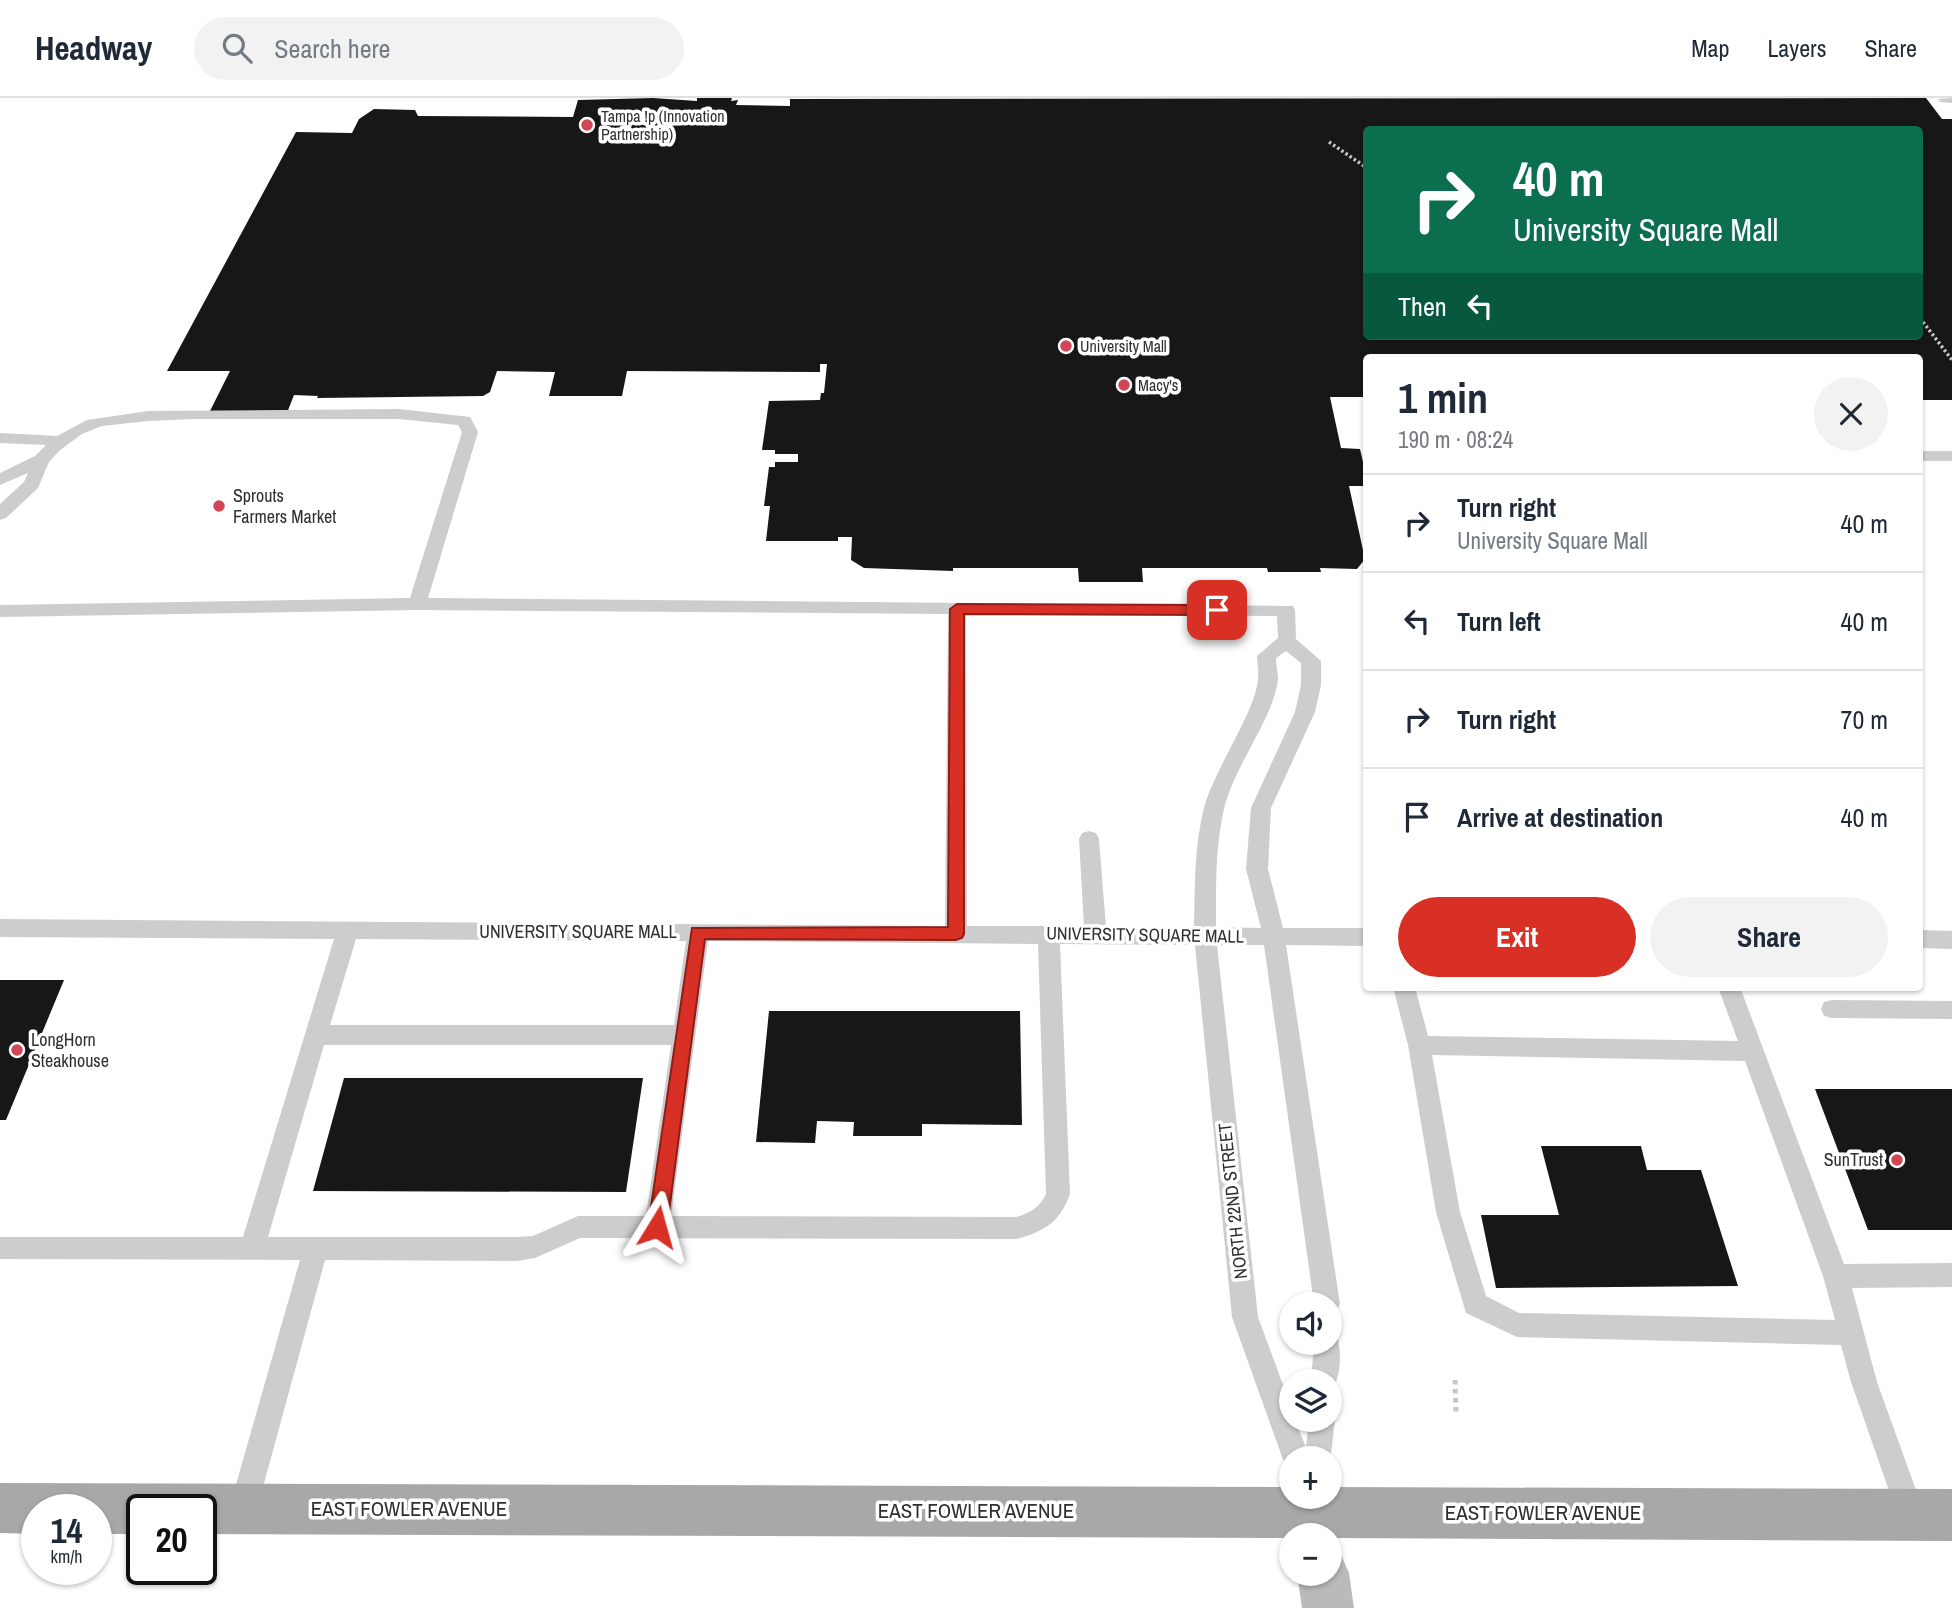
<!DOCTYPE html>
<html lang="en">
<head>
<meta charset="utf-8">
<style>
  :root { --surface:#fff; --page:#f2f2f3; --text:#1f2937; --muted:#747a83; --line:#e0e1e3; --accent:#d93025 }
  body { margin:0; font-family:"Archivo Narrow",sans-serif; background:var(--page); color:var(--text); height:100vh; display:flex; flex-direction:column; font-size:26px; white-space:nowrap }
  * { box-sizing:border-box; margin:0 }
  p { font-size:23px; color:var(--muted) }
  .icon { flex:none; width:38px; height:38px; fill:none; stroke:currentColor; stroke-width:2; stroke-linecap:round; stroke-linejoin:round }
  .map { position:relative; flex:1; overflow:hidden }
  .details { position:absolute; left:1363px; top:256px; width:560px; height:637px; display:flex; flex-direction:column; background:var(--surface); border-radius:7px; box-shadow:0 2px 5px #0004 }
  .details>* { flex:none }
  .hud { position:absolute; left:1363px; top:28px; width:560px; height:214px; border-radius:7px; box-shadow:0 2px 5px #0004; background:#0b6e4f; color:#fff; overflow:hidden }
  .controls { position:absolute; left:1279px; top:1194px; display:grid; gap:14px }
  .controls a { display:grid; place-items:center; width:63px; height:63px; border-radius:50%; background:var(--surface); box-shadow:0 2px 5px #0004; font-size:35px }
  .speed { position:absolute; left:21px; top:1396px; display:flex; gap:14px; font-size:35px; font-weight:700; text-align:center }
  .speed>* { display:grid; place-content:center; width:91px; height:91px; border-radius:50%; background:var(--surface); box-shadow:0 2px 5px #0004; line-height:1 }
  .speed small { font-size:18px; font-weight:400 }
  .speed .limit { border:4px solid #111; border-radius:10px; background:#fff; color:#111 }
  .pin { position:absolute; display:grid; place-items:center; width:60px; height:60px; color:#fff; margin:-30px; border-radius:14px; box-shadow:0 4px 10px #0006 }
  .me { position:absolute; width:77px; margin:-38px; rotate:8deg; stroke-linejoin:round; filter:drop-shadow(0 0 5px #0008) }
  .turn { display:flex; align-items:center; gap:24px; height:147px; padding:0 35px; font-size:32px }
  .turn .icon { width:91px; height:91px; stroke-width:2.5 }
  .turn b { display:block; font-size:49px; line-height:60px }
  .then { display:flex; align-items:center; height:66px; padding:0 35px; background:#0003; gap:14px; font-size:26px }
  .round { display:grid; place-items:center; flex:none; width:74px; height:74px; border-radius:37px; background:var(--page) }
  .headline { display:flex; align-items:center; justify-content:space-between; height:119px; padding:0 35px }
  h1 { font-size:42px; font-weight:700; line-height:52px }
  .cta { display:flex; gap:14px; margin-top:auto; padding:14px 35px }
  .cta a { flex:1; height:80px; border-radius:42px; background:var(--accent); color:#fff; font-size:28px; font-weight:700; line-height:80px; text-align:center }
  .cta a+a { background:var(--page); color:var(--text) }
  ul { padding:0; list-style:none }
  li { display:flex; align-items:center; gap:21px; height:98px; padding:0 35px; border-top:2px solid var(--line) }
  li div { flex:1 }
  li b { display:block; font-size:26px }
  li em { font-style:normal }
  header { display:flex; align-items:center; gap:42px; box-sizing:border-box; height:98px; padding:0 35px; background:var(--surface); border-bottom:2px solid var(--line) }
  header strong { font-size:33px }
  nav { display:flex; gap:38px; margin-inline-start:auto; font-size:24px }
  .search { width:490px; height:63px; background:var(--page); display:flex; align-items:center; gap:18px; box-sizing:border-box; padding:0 24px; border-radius:38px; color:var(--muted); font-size:26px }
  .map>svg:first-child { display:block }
</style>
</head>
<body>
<header>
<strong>Headway</strong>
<div class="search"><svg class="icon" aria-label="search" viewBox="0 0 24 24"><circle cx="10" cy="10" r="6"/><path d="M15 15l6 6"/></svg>Search here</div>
<nav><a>Map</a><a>Layers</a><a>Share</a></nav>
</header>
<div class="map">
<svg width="1952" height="1510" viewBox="0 0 1952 1510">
  <rect width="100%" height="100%" fill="#fff"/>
  <path fill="#171717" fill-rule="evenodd" d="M653,0L697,3V0H732L731,3L738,2L736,7L790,8V1L1926,0L1942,21H1952V302H1920V259H1367V299H1330L1341,350L1360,351L1367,381V388H1349L1365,461L1357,471L1320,470L1321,474H1268L1267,470H1142L1143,484H1079L1078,470H953V473L864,470L851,462L852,439H838V443H766L770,408H764L769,369H775V364H798V356H775V352H762L769,303L820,302L821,295H824L827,266H820V274L627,273L622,298H549L555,274L497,273L490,294L483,298L317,300L318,298L294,297L287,315H209L230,273H167L296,34L352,35L359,21L374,11L415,12L418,18L573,19L578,2ZM1367,32H1920V238H1367Z
    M0,882H64L6,1022H0Z
    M769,913H1020L1022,1027L922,1026V1038H853L854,1024L817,1023L815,1045L756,1044Z
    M344,980H643L626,1094L313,1093Z
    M1815,991H1952V1132H1868Z
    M1541,1048H1641L1647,1072H1701L1738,1188L1496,1190L1481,1117H1559Z"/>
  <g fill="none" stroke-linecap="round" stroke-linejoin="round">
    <path stroke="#c7c7c7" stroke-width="3.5" stroke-dasharray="2.5 2.5" stroke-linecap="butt" d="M1329,44L1367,70
      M1920,220L1952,262"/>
    <path stroke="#c7c7c7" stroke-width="5" stroke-dasharray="4.5 4.5" stroke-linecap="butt" d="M1455,1282L1456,1315"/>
    <path fill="#cdcdcd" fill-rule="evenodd" d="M1952,0V5L1940,4L1938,1Z
      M399,311L470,319L478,334L428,500L1293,508L1295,512L1296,541L1321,563V587L1315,614L1271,710L1268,771L1283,830H1367V848L1286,847L1340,1206L1336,1215L1330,1217V1206H1314L1264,847H1217L1258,1219L1292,1311V1321H1295L1306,1350L1309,1321H1330L1332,1312L1335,1321L1330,1366V1360H1292V1372L1286,1370L1232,1219L1195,847L1060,846L1070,1096C1060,1124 1044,1134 1016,1141L580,1140L535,1160L517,1163L325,1162L257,1411L253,1421L243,1425L233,1421L229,1411L300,1162L0,1161V1139H243L334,841L0,839V821L945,828L948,516L417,512L0,519V507L410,500L462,334L458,327L399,321H195L148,323L102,328L82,336L60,352L49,364L38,390L6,420L0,422V406L24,384L28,375L0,387V375L35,358L46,347L0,345V335L57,338L87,322L148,313ZM966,516L1277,518L1278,540L1257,558C1257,565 1259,573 1258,580C1257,612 1214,671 1204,710C1194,749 1195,789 1194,829H1106L1099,741L1096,735L1089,733L1082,735L1079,741L1084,828H967ZM1286,553L1301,565V587L1295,614L1251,710L1246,771L1261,830L1216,829C1216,790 1215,750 1224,711C1234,668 1273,621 1278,582C1278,575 1276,567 1276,560ZM356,841L686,843L674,927H330ZM708,843L1038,846L1046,1096C1040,1109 1030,1115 1016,1119L671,1118ZM324,947H671L646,1118H578L533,1138L517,1139H268Z
      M1920,353H1952V363H1920Z
      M1920,832L1952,833V851L1920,850Z
      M1393,889H1415L1428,938L1738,943L1718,889H1740L1844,1166L1952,1165V1189L1852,1190L1877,1284L1925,1417L1921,1427L1911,1431L1901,1427L1851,1284L1841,1247L1517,1239L1466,1215L1436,1114L1408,947ZM1432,957L1745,963L1823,1178L1835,1222L1519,1215L1486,1198L1460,1114Z
      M1832,902L1952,903V921L1832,920L1824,918L1821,911L1824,904Z
      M1330,1233L1336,1235C1342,1249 1342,1283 1330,1293V1283H1311L1314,1244H1330Z"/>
    <path fill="#bababa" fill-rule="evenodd" d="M1330,1452L1341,1457L1349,1475L1354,1510H1302L1297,1475H1330Z"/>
    <path fill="#a8a8a8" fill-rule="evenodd" d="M0,1385L1292,1389V1398H1330V1389L1952,1391V1443L1330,1440V1437H1292V1440L201,1436V1412H142V1436H96V1412H37V1436L0,1435Z"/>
  </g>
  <path fill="#d93025" stroke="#8d1f18" stroke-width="2" d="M957,506L1217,507L1224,512L1217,517L964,516V836L962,840L956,842L705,841L667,1129L664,1135L657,1137L651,1135L648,1129L692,830L948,829L950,511Z"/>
  <g fill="#d24757" stroke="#fff" stroke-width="2.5">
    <circle cx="587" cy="27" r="7"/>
    <circle cx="1066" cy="248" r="7"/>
    <circle cx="1124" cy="287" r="7"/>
    <circle cx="219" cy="408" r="7"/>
    <circle cx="17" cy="952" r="7"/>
    <circle cx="1897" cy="1062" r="7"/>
  </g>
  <g text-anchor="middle" stroke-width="7" stroke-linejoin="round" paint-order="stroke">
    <g font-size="16" fill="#303030" stroke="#fff" text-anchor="start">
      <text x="601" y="24">Tampa !p (Innovation<tspan x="601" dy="18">Partnership)</tspan></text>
      <text x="1080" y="254">University Mall</text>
      <text x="1138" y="293">Macy's</text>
    </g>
    <g font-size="18" fill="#303030" stroke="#fff" text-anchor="start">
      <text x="233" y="404">Sprouts<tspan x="233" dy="21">Farmers Market</tspan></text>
      <text x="31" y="948">LongHorn<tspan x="31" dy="21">Steakhouse</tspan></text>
      <text x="1883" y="1068" text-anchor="end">SunTrust</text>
    </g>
    <g font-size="18" fill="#303030" stroke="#fff">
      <text x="578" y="840">UNIVERSITY SQUARE MALL</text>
      <text transform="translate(1145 837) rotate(1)" y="6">UNIVERSITY SQUARE MALL</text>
      <text transform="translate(1233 1103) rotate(-96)" y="6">NORTH 22ND STREET</text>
    </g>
    <g font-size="21" fill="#303030" stroke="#fff">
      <text x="409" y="1418">EAST FOWLER AVENUE</text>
      <text x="976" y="1420">EAST FOWLER AVENUE</text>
      <text x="1543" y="1422">EAST FOWLER AVENUE</text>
    </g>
  </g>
</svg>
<div class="controls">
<a><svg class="icon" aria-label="sound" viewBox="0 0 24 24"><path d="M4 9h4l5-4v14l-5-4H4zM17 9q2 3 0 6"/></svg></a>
<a><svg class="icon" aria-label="layers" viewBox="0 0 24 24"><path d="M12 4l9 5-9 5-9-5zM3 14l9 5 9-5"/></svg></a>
<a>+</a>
<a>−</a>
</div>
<div class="speed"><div>14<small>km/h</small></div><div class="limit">20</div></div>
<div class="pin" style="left:1217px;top:512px;background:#d93025"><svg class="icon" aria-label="arrive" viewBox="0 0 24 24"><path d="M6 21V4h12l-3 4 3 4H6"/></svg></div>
<svg class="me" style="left:657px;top:1129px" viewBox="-20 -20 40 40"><path d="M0-17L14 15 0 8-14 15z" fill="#d93025" stroke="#fff" stroke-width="4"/></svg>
<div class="hud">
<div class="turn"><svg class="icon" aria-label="right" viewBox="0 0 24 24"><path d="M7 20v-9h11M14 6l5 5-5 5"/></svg><div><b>40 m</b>University Square Mall</div></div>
<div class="then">Then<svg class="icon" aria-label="left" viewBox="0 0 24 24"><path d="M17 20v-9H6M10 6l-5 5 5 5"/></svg></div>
</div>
<section class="details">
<div class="headline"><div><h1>1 min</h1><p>190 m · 08:24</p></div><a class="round"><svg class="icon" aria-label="close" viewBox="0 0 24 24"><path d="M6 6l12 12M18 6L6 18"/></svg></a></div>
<ul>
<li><svg class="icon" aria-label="right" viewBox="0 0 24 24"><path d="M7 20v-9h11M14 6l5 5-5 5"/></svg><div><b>Turn right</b><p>University Square Mall</p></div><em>40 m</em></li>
<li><svg class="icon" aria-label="left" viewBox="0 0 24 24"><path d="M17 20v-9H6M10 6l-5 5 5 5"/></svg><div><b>Turn left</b></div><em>40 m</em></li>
<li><svg class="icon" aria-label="right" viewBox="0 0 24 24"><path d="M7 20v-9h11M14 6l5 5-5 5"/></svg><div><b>Turn right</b></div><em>70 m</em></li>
<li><svg class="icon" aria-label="arrive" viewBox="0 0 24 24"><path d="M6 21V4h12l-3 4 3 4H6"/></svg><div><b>Arrive at destination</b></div><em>40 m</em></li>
</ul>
<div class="cta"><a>Exit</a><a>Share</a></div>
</section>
</div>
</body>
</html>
